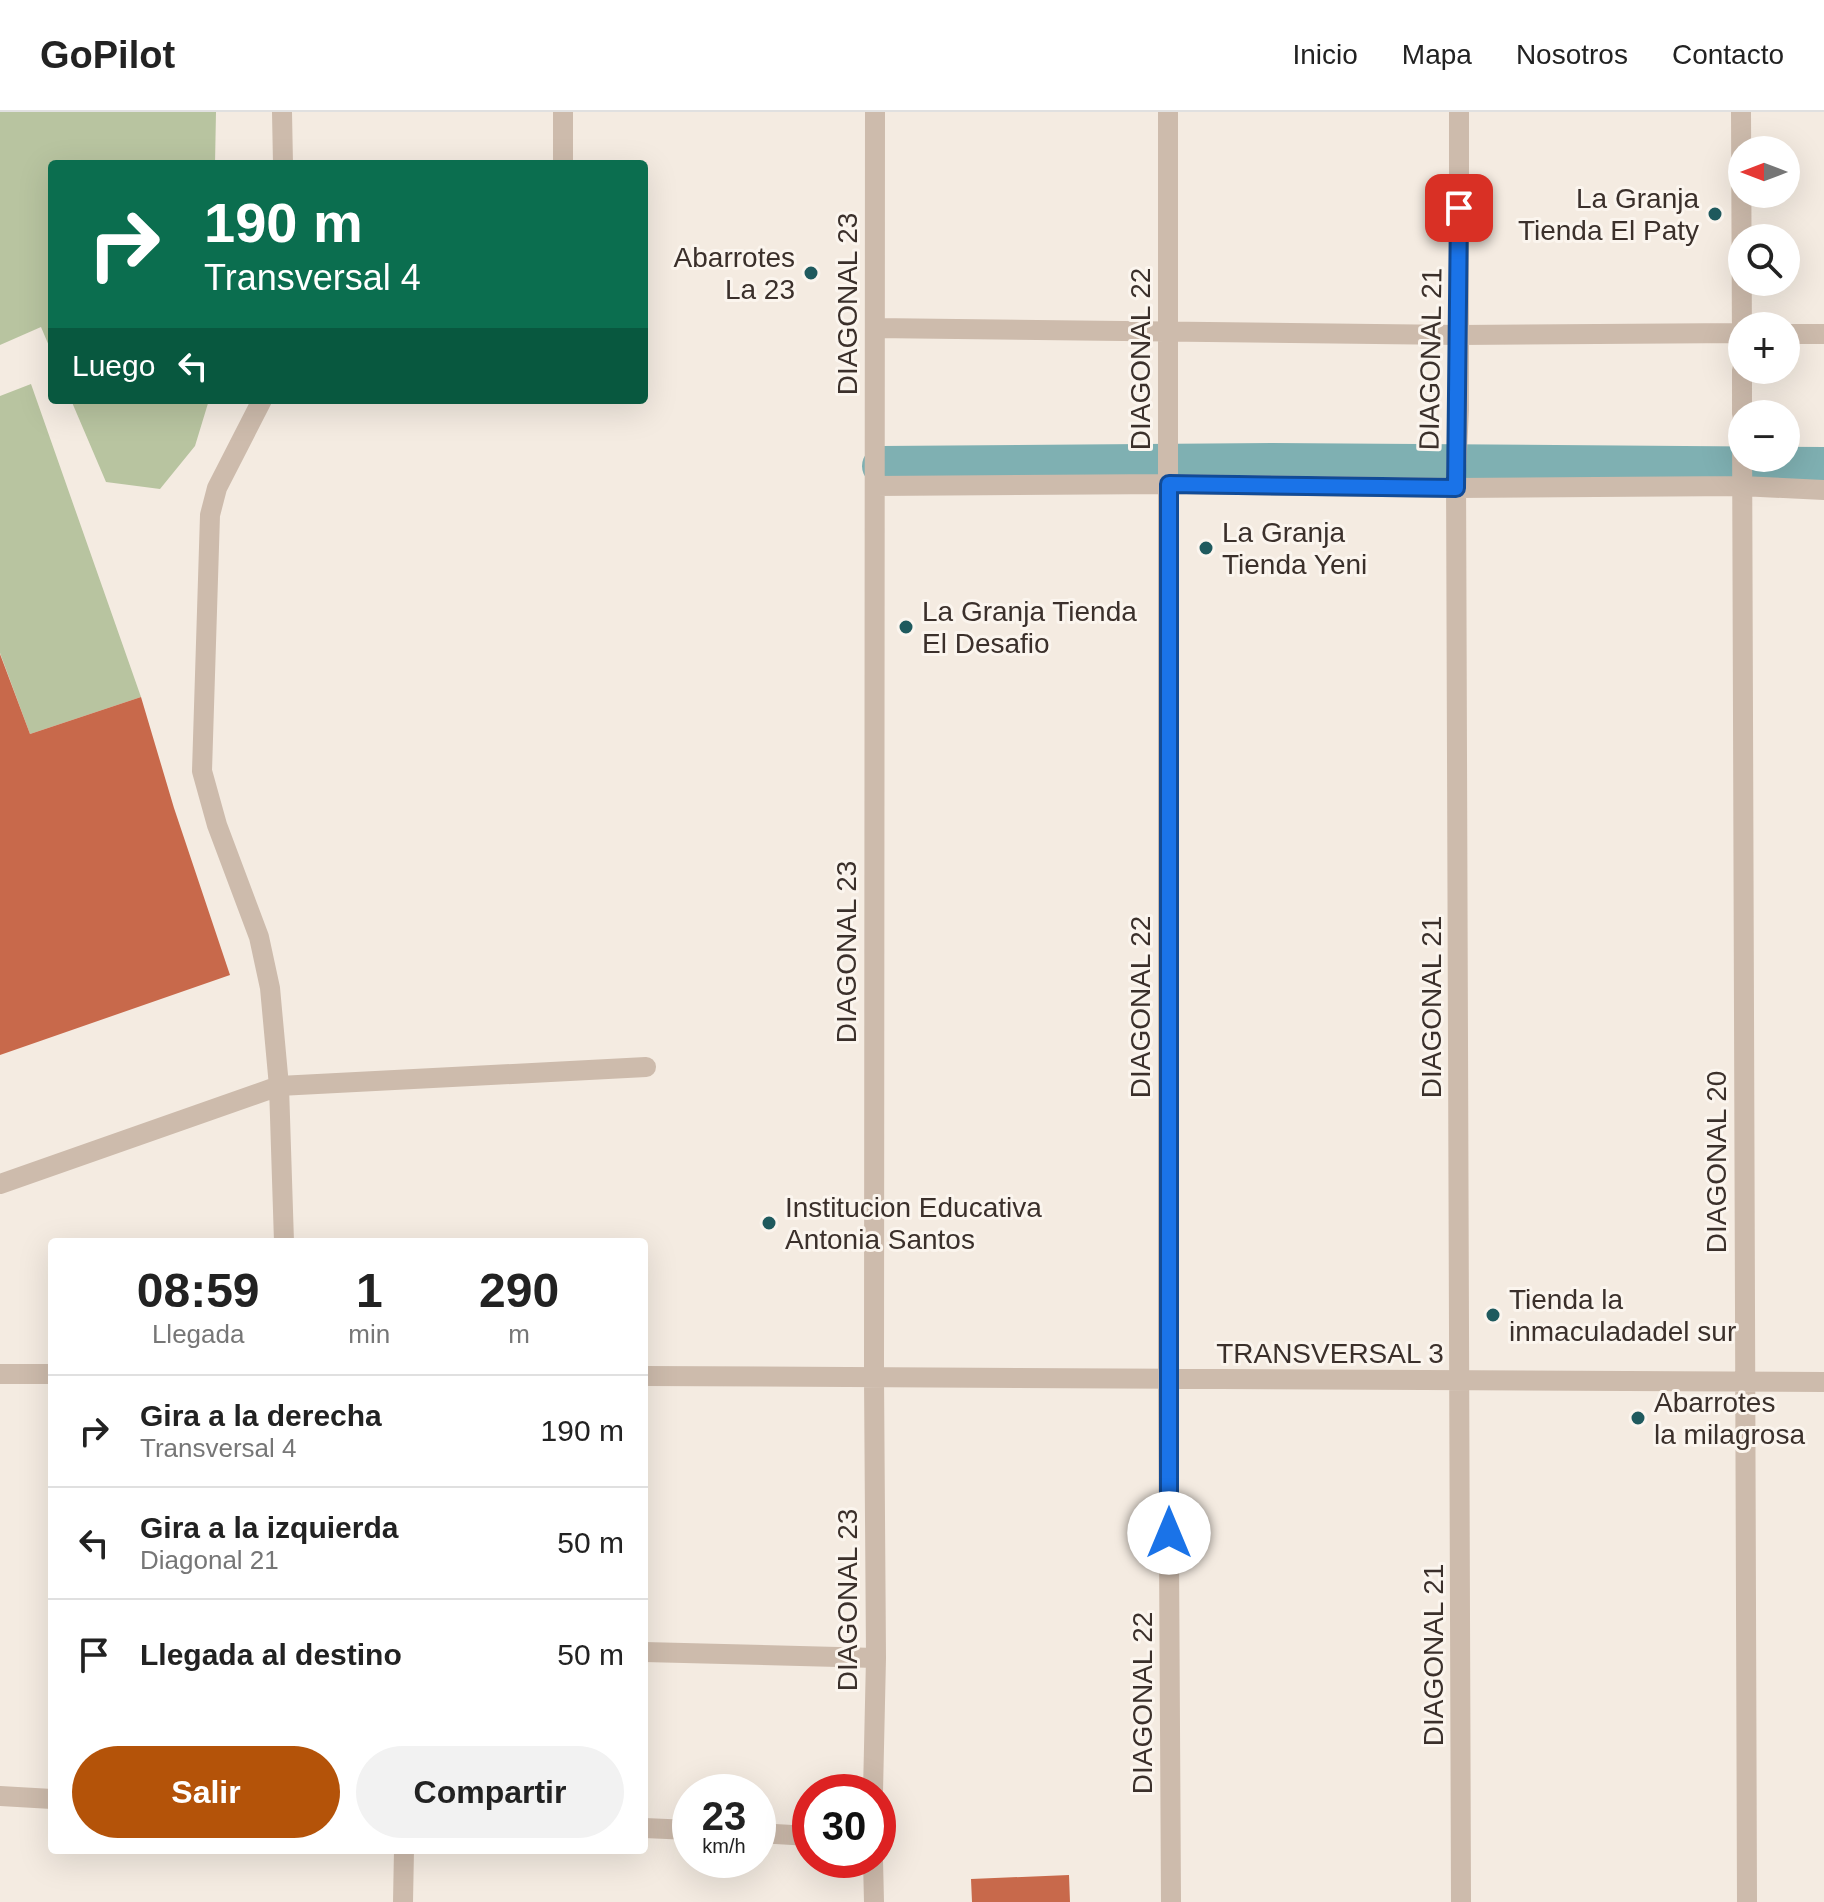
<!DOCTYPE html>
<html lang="es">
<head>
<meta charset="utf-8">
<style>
  :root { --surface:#fff; --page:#f2f2f2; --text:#222; --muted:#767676; --line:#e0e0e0; --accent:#b45309 }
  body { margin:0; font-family:Arial,sans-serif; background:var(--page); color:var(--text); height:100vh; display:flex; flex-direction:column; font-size:30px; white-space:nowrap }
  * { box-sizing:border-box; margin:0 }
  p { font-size:26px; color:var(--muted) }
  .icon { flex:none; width:44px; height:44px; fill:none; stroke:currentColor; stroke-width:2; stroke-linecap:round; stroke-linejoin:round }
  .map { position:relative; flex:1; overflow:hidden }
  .side { position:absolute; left:48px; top:1126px; width:600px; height:616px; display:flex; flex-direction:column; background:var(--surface); border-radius:8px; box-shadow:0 8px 32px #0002 }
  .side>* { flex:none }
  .hud { position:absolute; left:48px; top:48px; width:600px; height:244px; border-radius:8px; box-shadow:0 8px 32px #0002; background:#0b6e4f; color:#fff; overflow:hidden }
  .needle { width:52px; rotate:270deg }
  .buttons { position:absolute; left:1728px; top:24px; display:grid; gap:16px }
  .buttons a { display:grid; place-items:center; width:72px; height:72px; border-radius:50%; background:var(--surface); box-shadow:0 8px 32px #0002; font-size:40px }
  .speed { position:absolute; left:672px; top:1662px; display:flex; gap:16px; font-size:40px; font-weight:700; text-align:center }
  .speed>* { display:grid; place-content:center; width:104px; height:104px; border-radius:50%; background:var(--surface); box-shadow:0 8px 32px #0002; line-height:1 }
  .speed small { font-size:20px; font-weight:400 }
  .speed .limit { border:12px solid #d22; background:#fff; color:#111 }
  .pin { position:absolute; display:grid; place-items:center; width:68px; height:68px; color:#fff; margin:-34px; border-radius:16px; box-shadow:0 4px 12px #0006 }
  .me { position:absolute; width:88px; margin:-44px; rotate:0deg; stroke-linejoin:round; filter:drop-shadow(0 0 6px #0008) }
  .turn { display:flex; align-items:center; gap:28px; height:168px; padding:0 24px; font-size:36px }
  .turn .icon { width:104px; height:104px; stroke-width:2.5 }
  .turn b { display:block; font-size:56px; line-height:68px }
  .then { display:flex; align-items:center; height:76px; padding:0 24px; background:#0003; gap:16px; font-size:30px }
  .eta { display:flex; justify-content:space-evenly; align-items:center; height:136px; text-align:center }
  .eta b { font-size:48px; font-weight:600; line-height:56px }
  .primary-button { display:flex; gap:16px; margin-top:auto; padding:16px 24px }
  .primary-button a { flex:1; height:92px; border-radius:48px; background:var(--accent); color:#fff; font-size:32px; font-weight:600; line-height:92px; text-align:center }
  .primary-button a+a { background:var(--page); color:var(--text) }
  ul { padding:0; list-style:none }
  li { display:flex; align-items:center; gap:24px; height:112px; padding:0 24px; border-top:2px solid var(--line) }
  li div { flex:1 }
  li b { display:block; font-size:30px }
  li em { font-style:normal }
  header { display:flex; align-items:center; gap:48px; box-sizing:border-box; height:112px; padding:0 40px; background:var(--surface); border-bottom:2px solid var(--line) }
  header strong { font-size:38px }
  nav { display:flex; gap:44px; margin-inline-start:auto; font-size:28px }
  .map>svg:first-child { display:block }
</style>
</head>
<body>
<header>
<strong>GoPilot</strong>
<nav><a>Inicio</a><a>Mapa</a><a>Nosotros</a><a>Contacto</a></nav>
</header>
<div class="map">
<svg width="1824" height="1790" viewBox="0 0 1824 1790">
  <rect width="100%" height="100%" fill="#f4ebe1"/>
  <path fill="#b8c4a0" d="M0,0H216L215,52H52V241L41,215L0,233Z
    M31,272L141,585L30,622L0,541V284Z
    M71,288H209L195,334L160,377L106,370Z"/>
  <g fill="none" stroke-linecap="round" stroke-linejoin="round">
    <path stroke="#7fb0b2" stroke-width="40" d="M882,354L1273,351L1824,355"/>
  </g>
  <path fill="#c8694b" d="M0,542L30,622L141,585L174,696L230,863L0,943Z
    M1069,1763L1070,1790H972L971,1767Z"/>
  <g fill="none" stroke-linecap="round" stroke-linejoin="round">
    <path stroke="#cdbbac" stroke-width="20" d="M282,0L283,52
      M563,0V52
      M1168,0V1267L1171,1790
      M1459,0V298L1456,359L1461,1790
      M1741,0L1742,235
      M875,216L1459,223L1742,221
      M1786,222H1824
      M262,288L217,376L210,403L202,659L217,713L259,825L270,876L279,974L284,1130
      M1742,302V258
      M1742,309L1747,1790
      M875,374L1169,372L1456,376L1741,374L1824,378
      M0,1072L279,974L646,955
      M0,1262H52
      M644,1264L1824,1270
      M644,1540L876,1546
      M873,1680L876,1546L874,1265L875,0
      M0,1684L52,1687
      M644,1716L690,1718
      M758,1721L810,1724
      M873,1748L874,1790
      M403,1790L404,1738"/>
  </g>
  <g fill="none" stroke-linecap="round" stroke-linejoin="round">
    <defs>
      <path id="route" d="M1169,1421V372L1456,376L1459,96"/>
    </defs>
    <use href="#route" stroke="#114b97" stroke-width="20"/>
    <use href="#route" stroke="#1a73e8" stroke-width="14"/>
  </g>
  <g fill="#1f5a5e" stroke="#fbf5ee" stroke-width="3">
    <circle cx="1715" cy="102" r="8"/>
    <circle cx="811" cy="161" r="8"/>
    <circle cx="1206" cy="436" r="8"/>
    <circle cx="906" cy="515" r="8"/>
    <circle cx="769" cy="1111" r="8"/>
    <circle cx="1493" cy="1203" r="8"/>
    <circle cx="1638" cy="1306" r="8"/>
  </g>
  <g text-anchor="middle" stroke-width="6" stroke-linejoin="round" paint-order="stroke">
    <g font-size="28" fill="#3b302b" stroke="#fbf5ee" text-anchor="start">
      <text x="1699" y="96" text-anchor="end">La Granja<tspan x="1699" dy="32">Tienda El Paty</tspan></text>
      <text x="795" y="155" text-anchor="end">Abarrotes<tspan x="795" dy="32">La 23</tspan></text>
      <text x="1222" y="430">La Granja<tspan x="1222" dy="32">Tienda Yeni</tspan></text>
      <text x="922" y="509">La Granja Tienda<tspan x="922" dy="32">El Desafio</tspan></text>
      <text x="785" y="1105">Institucion Educativa<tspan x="785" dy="32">Antonia Santos</tspan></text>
      <text x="1509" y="1197">Tienda la<tspan x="1509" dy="32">inmaculadadel sur</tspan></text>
      <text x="1654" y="1300">Abarrotes<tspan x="1654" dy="32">la milagrosa</tspan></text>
    </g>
    <g font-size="28" fill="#3b302b" stroke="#fbf5ee">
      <text transform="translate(847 192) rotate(-90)" y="10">DIAGONAL 23</text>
      <text transform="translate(1140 247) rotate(-90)" y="10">DIAGONAL 22</text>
      <text transform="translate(1430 247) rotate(-89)" y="10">DIAGONAL 21</text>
      <text transform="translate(846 840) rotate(-90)" y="10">DIAGONAL 23</text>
      <text transform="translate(1140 895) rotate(-90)" y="10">DIAGONAL 22</text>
      <text transform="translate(1431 895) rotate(-90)" y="10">DIAGONAL 21</text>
      <text transform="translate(1716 1050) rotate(-90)" y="10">DIAGONAL 20</text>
      <text x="1330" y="1251">TRANSVERSAL 3</text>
      <text transform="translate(847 1488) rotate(-90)" y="10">DIAGONAL 23</text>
      <text transform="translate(1433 1543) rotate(-90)" y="10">DIAGONAL 21</text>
      <text transform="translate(1142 1591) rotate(-90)" y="10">DIAGONAL 22</text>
    </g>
  </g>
</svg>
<div class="buttons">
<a><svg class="needle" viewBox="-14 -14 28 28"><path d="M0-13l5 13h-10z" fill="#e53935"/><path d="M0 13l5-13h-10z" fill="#767676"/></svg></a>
<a><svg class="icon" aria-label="search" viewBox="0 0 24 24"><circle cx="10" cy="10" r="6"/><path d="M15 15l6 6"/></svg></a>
<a>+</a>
<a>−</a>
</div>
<div class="speed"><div>23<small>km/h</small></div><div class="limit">30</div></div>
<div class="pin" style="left:1459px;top:96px;background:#d93025"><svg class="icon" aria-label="arrive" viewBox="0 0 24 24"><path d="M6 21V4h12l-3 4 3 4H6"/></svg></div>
<svg class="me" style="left:1169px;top:1421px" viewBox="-20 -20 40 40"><circle r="19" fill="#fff"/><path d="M0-13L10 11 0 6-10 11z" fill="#1a73e8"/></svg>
<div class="hud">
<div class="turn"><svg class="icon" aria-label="right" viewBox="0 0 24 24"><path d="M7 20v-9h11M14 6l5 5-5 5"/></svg><div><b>190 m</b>Transversal 4</div></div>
<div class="then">Luego<svg class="icon" aria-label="left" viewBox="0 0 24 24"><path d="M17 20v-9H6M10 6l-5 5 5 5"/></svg></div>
</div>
<section class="side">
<div class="eta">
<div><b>08:59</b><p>Llegada</p></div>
<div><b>1</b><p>min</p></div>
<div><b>290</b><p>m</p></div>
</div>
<ul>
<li><svg class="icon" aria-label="right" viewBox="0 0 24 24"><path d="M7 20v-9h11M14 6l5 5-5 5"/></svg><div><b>Gira a la derecha</b><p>Transversal 4</p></div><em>190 m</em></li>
<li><svg class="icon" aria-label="left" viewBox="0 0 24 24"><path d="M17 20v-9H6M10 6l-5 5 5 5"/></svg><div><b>Gira a la izquierda</b><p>Diagonal 21</p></div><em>50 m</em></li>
<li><svg class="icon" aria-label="arrive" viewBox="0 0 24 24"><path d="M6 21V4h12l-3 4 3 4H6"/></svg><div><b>Llegada al destino</b></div><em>50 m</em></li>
</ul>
<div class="primary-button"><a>Salir</a><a>Compartir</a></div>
</section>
</div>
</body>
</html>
